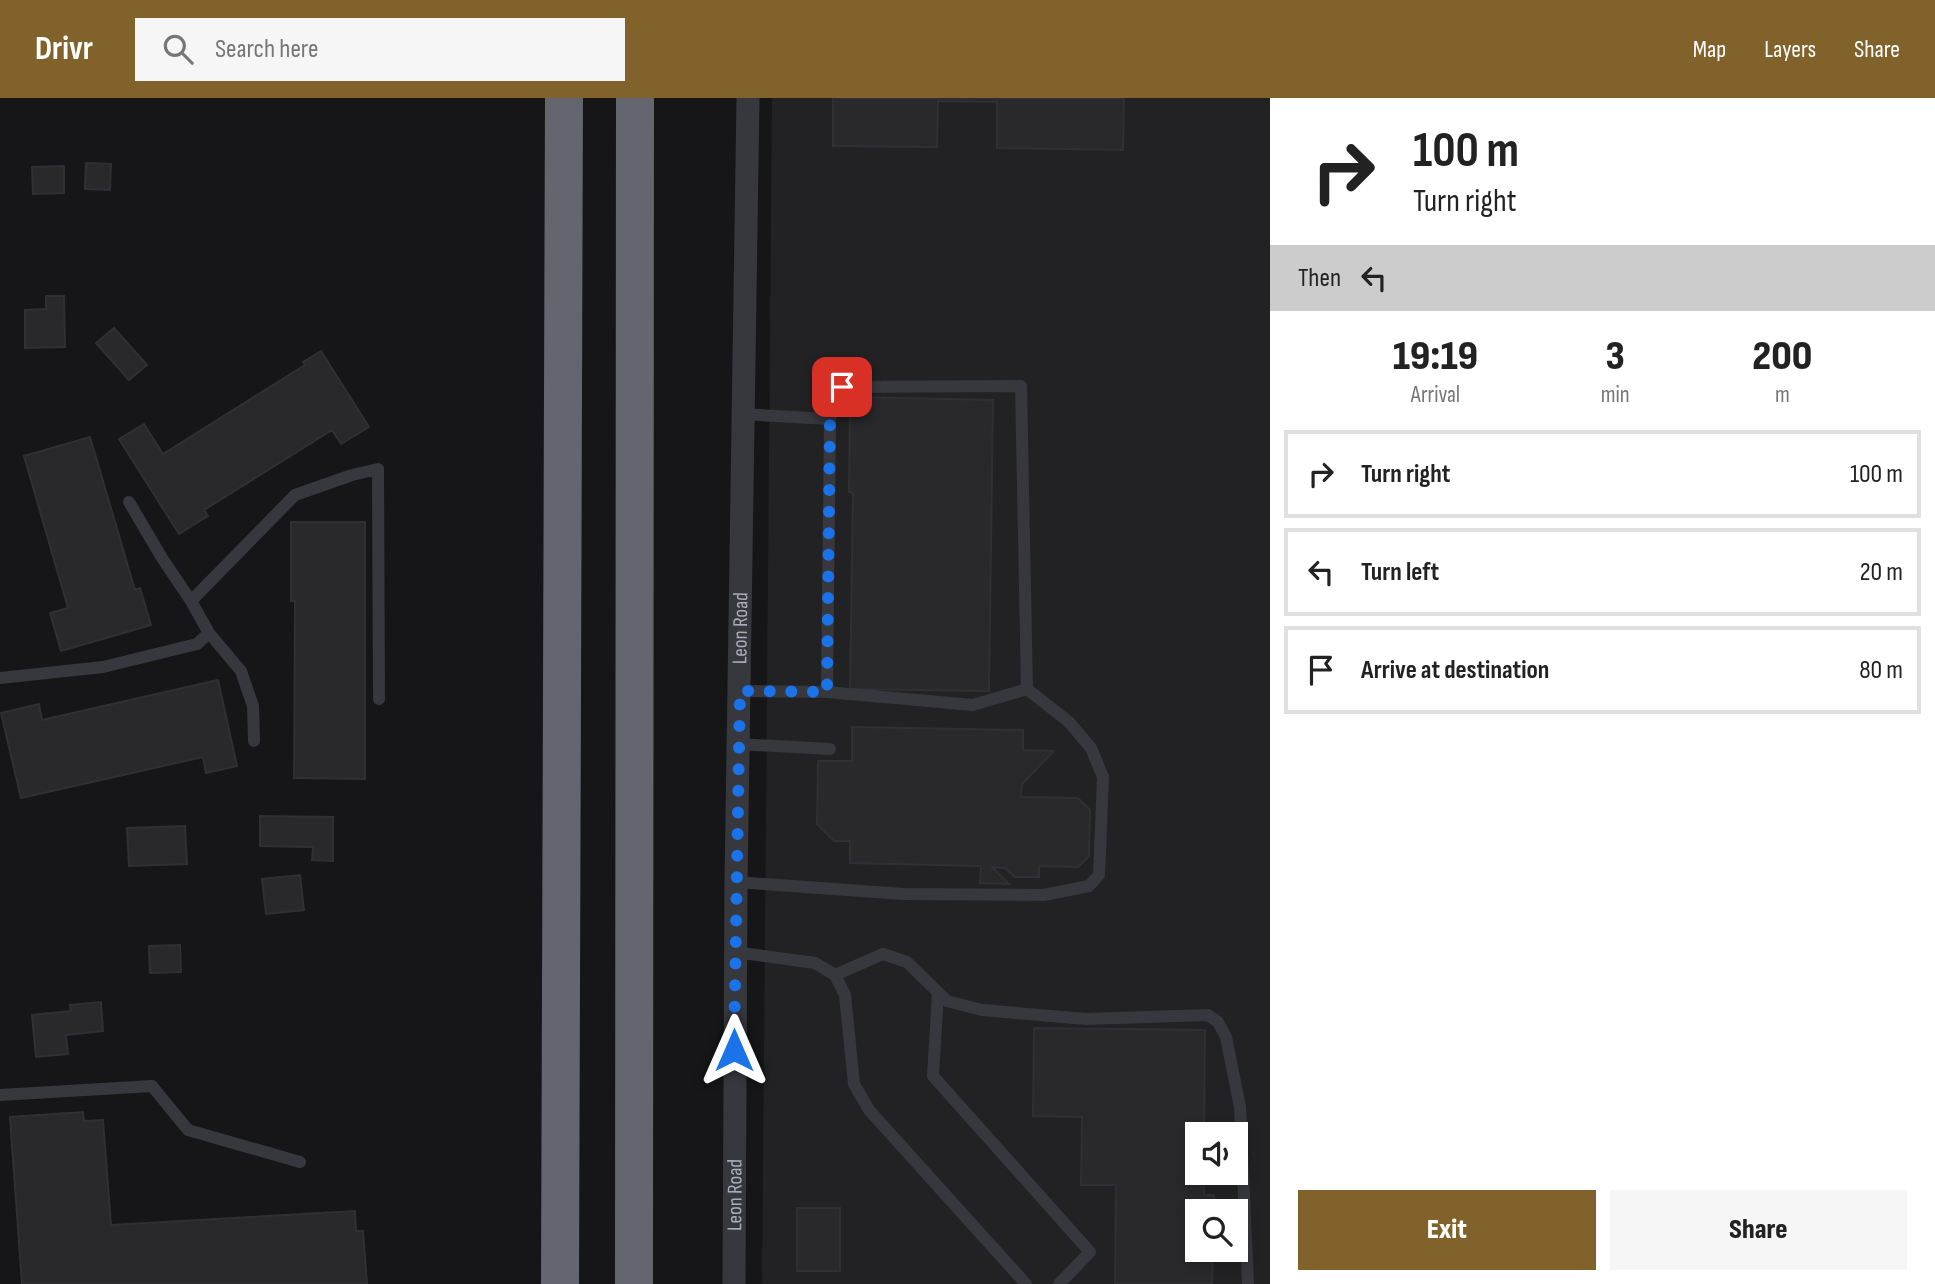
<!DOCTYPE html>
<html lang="en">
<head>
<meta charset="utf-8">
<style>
  :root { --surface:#fff; --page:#f6f6f6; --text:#222; --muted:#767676; --line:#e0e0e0; --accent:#80622a }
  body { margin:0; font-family:"Sofia Sans Condensed",sans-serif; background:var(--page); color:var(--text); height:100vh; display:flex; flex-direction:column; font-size:26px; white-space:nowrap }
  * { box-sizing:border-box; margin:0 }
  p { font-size:23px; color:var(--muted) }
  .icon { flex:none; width:38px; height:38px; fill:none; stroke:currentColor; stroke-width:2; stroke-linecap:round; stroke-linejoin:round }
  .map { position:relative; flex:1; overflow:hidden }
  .details { display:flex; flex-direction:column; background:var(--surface); width:665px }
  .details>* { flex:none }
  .top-card { background:#fff; color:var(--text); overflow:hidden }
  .tools { position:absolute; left:1185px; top:1024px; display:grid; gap:14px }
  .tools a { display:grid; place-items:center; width:63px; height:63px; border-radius:0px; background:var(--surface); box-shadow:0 4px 10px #0003; font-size:35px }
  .pin { position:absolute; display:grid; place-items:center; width:60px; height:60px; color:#fff; margin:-30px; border-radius:14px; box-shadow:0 4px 10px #0006 }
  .me { position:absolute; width:77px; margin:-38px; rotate:0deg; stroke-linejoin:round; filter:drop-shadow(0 0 5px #0008) }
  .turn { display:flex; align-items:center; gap:24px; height:147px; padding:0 28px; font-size:32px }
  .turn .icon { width:91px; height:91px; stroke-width:2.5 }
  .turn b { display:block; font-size:49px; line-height:60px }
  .then { display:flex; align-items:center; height:66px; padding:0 28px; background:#0003; gap:14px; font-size:26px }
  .eta { display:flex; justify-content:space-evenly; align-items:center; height:119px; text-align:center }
  .eta b { font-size:42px; font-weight:800; line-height:49px }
  .cta { display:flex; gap:14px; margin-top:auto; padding:14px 28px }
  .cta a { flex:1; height:80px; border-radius:0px; background:var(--accent); color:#fff; font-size:28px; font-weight:800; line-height:80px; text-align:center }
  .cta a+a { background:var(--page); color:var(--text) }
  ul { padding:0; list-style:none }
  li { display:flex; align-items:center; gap:21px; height:88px; margin:0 14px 10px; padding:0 14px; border:4px solid var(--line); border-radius:0px }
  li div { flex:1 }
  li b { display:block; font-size:26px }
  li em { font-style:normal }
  header { display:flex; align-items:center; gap:42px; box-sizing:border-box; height:98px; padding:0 35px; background:var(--accent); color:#fff }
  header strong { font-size:33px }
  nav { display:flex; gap:38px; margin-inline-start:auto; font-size:24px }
  .search { width:490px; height:63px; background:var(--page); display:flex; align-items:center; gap:18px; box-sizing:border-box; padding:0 24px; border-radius:0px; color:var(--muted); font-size:26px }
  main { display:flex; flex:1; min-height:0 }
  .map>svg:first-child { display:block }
</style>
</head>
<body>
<header>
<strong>Drivr</strong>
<div class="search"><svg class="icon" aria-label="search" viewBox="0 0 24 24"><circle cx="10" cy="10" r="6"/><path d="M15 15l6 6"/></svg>Search here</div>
<nav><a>Map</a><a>Layers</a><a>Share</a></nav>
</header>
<main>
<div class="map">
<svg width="1270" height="1186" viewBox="0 0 1270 1186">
  <rect width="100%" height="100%" fill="#161618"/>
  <path fill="#222225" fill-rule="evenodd" d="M772,0H1270V1186H762ZM1197,1036H1236V1074H1197ZM1197,1113H1236V1152H1197Z"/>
  <path fill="#29292c" stroke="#303034" stroke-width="2" d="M833,0H1124L1123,52L997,50V4L938,3L937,49L833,48Z
    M86,65L111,66L110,92L85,91Z
    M64,68V95L33,96L32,69Z
    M46,198H64L65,249L25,250V212L46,211Z
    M114,230L147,267L129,282L96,245Z
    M321,253L369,329L341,346L332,332L204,412L208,418L179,436L119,341L144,326L163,356L305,267L303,264Z
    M850,299L993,302L989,593L850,591L853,395L849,394Z
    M90,339L135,492L140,490L151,527L61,553L50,515L68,510L24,358Z
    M291,424H365V681L294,680L295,503H291Z
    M218,582L237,668L206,675L203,659L21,700L1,615L39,606L42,622Z
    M852,629L1023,632V652L1054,653L1022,686L1021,699L1078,700L1090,712L1089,758L1078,769L1039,768V779H1015L1005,770L992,769L1009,786L980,785L981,768L850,765V743H834L817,726L818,663H852Z
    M260,718L333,719V763L312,762L313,749L260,748Z
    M185,728L187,766L129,768L127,730Z
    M300,777L304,812L266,816L262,781Z
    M180,847L181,874L150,875L149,848Z
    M101,904L103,933L66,937L68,956L36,959L32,917L71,913L70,907Z
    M1034,930L1205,932L1204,1036H1197V1074H1204V1097H1214V1113H1197V1152H1213L1212,1186H1115L1116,1087H1081L1082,1019L1033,1018Z
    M83,1014L84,1023L103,1022L111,1127L355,1113L356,1133H363L367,1186H22L10,1019Z
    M797,1110H840V1173H797Z"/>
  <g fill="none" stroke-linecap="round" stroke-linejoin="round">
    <path stroke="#37383d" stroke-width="12" d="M129,404L162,460L191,503
      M209,535L241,573L253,608L254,643
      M0,580L103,569L197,546L209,535L191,503L295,397L352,377L378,371L379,601
      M740,593L827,594L830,321L742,316
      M827,594L973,607L1027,591L1021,288L842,289L830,321
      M737,646L830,651
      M736,784L903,796L1044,797L1089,788L1099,777L1103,679L1091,650L1069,624L1027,591
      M735,854L815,865L835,877L845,897L854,986L869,1012L1026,1186
      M835,877L883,856L907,864L947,903L982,912L1086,921L1208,917L1218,924L1226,939L1240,1009L1248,1186
      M938,894L933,978L1090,1154L1059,1186
      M0,997L152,988L188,1032L300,1064"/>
    <path stroke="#37383d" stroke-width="23" id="s1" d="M734,1186L736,784L748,0"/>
    <path stroke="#63666e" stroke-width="38" d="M560,1186L564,0
      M634,1186L635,0"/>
  </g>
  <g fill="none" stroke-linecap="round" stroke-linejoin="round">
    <path stroke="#1a73e8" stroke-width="12" stroke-dasharray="0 21.6" d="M734,952L740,593L827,594L830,321L842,289"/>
  </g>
  <g text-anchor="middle" stroke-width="7" stroke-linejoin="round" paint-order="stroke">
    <g font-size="21" fill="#a8adb8" stroke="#111113">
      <text dy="7" stroke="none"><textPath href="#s1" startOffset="656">Leon Road</textPath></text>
      <text dy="7" stroke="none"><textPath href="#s1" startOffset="89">Leon Road</textPath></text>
    </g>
  </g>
</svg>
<div class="tools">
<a><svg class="icon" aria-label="sound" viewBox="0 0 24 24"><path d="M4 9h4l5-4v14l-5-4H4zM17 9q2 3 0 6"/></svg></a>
<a><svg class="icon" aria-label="search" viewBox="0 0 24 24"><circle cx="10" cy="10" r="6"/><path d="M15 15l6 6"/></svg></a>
</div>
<div class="pin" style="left:842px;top:289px;background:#d93025"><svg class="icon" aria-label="arrive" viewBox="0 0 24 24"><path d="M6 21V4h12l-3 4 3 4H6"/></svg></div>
<svg class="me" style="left:734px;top:952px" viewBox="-20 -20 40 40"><path d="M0-17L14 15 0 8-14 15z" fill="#1a73e8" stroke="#fff" stroke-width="4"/></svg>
</div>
<section class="details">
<div class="top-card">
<div class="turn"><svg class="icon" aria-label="right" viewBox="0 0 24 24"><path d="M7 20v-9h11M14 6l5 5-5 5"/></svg><div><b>100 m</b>Turn right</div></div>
<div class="then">Then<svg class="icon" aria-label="left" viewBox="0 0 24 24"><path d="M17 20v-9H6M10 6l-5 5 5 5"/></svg></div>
</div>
<div class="eta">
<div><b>19:19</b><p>Arrival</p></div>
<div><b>3</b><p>min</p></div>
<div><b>200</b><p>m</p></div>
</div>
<ul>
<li><svg class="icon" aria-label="right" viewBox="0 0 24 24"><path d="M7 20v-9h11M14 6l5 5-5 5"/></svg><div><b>Turn right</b></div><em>100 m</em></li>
<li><svg class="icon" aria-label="left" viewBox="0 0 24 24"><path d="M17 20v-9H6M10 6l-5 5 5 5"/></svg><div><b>Turn left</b></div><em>20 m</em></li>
<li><svg class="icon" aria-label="arrive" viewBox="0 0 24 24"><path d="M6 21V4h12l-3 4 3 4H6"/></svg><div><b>Arrive at destination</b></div><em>80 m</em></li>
</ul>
<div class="cta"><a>Exit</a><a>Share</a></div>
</section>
</main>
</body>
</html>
